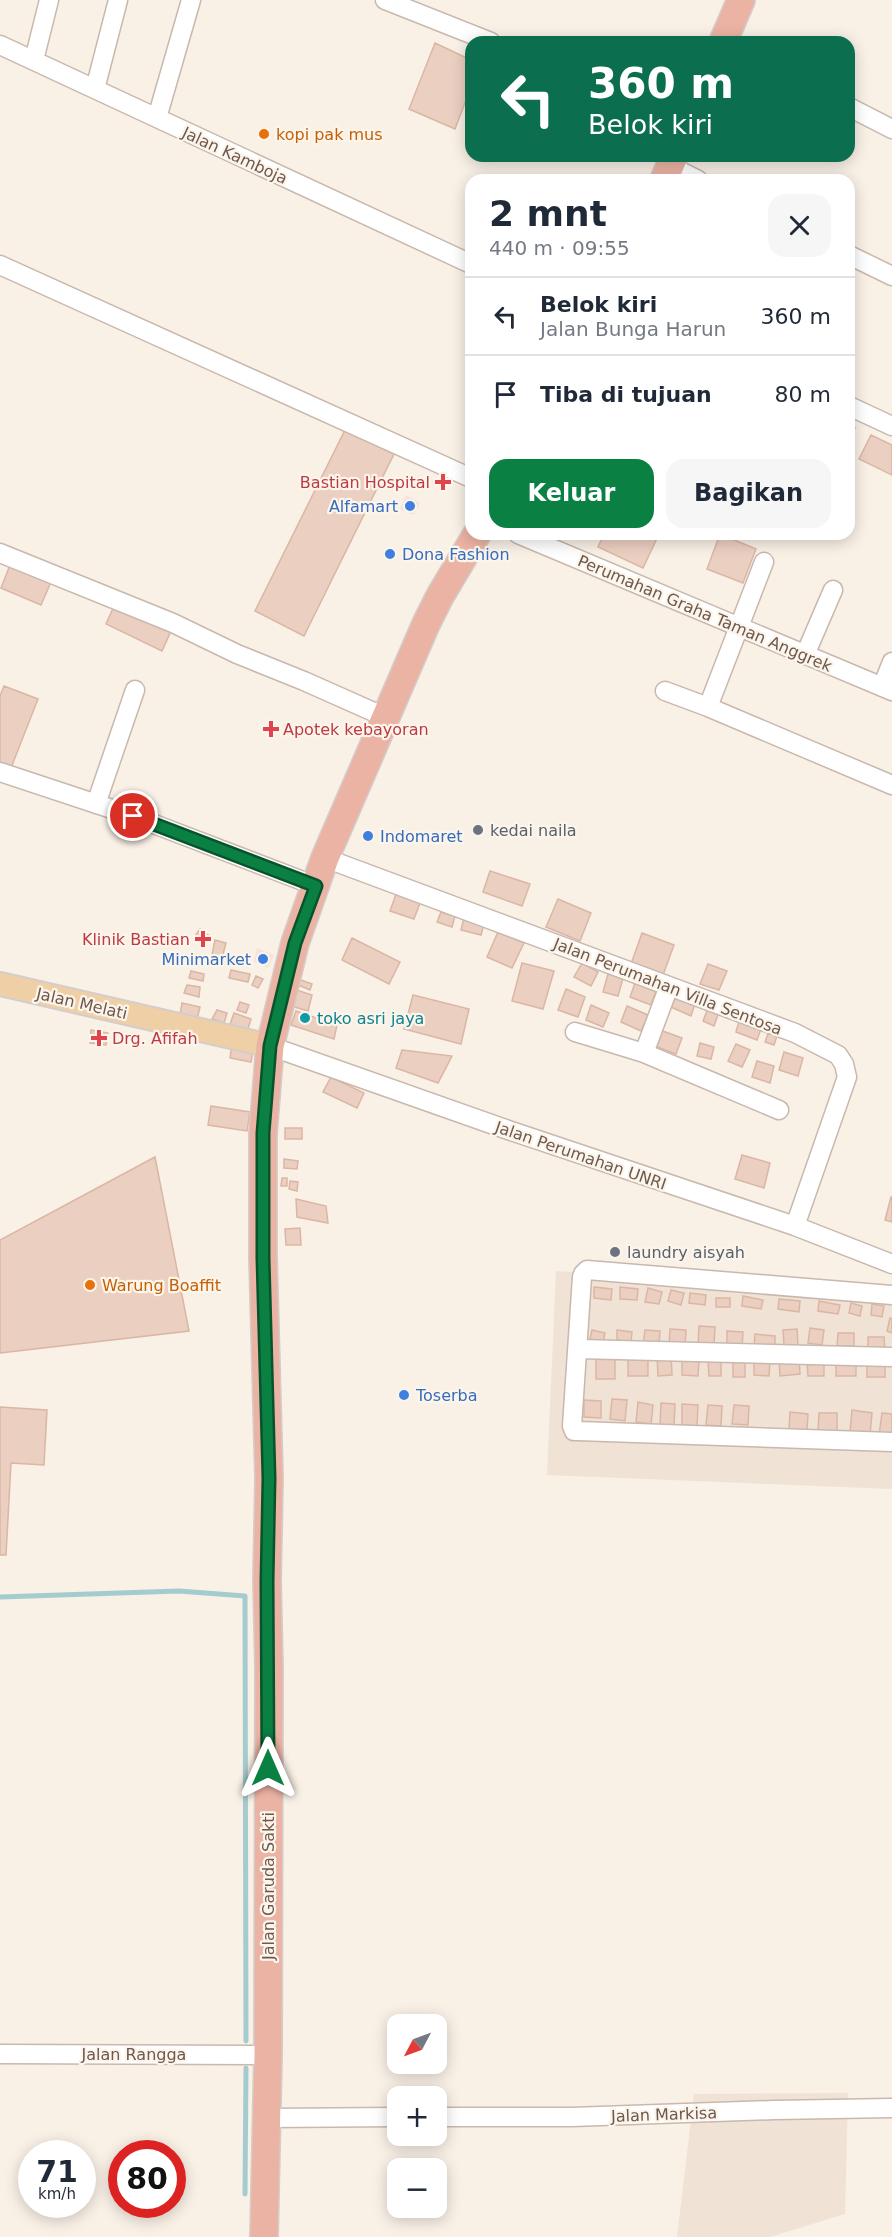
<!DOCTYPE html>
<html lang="id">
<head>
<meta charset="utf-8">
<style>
  :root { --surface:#fff; --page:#f6f6f7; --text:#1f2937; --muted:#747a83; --line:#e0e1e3; --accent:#0b8043 }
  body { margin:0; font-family:"DejaVu Sans",sans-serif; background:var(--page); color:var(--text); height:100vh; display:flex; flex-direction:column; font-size:22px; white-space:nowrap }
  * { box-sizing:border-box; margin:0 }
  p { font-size:20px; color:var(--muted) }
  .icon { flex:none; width:33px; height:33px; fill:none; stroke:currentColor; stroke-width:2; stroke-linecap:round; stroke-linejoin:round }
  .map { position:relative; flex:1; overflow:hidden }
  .panel { position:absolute; left:465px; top:174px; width:390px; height:366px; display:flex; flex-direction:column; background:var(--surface); border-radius:18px; box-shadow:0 3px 15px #0003 }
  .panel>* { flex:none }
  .banner { position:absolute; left:465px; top:36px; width:390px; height:126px; border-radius:18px; box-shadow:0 3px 15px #0003; background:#0b6e4f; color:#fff; overflow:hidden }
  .needle { width:39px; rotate:229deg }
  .fabs { position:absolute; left:387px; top:2014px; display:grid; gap:12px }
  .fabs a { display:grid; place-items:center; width:60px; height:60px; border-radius:12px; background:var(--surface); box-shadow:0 3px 15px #0003; font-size:30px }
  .speed { position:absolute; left:18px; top:2140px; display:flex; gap:12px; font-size:30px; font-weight:700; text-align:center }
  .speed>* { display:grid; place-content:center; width:78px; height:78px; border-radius:50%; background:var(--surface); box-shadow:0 3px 15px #0003; line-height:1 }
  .speed small { font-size:15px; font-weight:400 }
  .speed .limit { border:9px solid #d22; background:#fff; color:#111 }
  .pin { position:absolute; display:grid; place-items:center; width:51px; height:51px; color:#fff; margin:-26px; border:3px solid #fff; border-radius:50%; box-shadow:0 2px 6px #0007 }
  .me { position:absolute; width:66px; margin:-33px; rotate:0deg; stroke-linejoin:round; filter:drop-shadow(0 0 4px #0008) }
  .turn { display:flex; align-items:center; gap:21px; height:126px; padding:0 24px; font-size:27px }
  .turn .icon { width:78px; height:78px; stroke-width:2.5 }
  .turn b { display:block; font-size:42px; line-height:51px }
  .round { display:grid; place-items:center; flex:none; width:63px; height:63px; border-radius:18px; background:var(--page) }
  .overview { display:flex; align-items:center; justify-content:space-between; height:102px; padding:0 24px }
  h1 { font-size:36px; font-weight:800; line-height:45px }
  .button { display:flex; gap:12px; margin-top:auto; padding:12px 24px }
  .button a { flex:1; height:69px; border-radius:18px; background:var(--accent); color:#fff; font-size:24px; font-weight:800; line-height:69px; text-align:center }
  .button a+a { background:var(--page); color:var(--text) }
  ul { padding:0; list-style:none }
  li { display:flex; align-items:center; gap:18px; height:78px; padding:0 24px; border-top:2px solid var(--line) }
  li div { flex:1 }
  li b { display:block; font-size:22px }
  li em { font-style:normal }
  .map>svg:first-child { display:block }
</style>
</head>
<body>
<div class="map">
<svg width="892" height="2237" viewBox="0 0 892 2237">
  <rect width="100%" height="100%" fill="#f9f0e6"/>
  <path fill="#f0e2d5" d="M556,1271L892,1292V1489L547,1475Z
    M848,2093L845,2214L770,2237H677L694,2094Z"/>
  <path fill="#f8e2db" d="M406,495L420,503L413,515L400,509Z
    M257,948L274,955L268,968L254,962Z"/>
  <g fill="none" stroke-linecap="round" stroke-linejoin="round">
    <path stroke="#a4ccd0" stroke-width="5" d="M0,1597L179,1591L245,1596L246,2041
      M245,2194L246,2068"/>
  </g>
  <path fill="#ebcfc1" stroke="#dbb6a4" stroke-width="1.5" d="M435,43L471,60V87L455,129L409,109Z
    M849,426L855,428L849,446Z
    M345,430L394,454L304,636L255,611Z
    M871,435L892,445V475L859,459Z
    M604,534H659L643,568L598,547Z
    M720,534L756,549L743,583L707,569Z
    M10,565L51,582L41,605L1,588Z
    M115,604L171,631L162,651L106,624Z
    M4,686L38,699L11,768L0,764V696Z
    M490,871L530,884L522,906L483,892Z
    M396,894L420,903L414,919L390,911Z
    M558,899L591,913L580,941L546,927Z
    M441,912L455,916L452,927L437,922Z
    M464,918L484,924L481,935L461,930Z
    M200,929L208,935L203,941L195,936Z
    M498,932L524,943L512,968L487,957Z
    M642,933L674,945L663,975L631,964Z
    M352,938L400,962L389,984L342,960Z
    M215,940L226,943L222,958L212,955Z
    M192,958L203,959V966L191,965Z
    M522,963L554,971L543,1009L512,1001Z
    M582,963L598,972L591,986L574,977Z
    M708,964L727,971L719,990L700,984Z
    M231,970L250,974L248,982L229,978Z
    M191,971L204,974L203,981L189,978Z
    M608,974L623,978L618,996L603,992Z
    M256,976L263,979L258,988L252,985Z
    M298,979L312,984L310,990L296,984Z
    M635,983L656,991L651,1005L630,997Z
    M187,985L200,987L199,997L184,993Z
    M566,989L585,997L578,1017L558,1010Z
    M296,990L312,995L308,1011L291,1006Z
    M413,995L469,1009L461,1044L404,1029Z
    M676,996L695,1004L691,1016L671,1007Z
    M240,1002L249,1005L246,1013L237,1010Z
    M182,1003L200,1007L197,1019L180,1015Z
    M591,1005L609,1013L603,1027L586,1020Z
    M627,1006L648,1015L641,1031L621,1022Z
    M708,1008L719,1012L714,1026L703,1021Z
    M217,1010L227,1013L224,1023L212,1019Z
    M296,1011L337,1025L334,1039L291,1025Z
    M234,1013L251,1019L246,1035L228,1030Z
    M739,1021L761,1029L757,1040L736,1032Z
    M91,1030L108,1033L106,1045L90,1043Z
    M660,1030L682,1038L676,1054L655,1046Z
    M769,1031L778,1033L774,1045L765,1042Z
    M700,1043L714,1047L711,1059L697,1056Z
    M736,1044L750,1050L742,1067L728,1061Z
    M232,1045L253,1049L251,1062L230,1058Z
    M402,1050L452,1056L438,1083L396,1068Z
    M784,1052L803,1058L798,1076L779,1070Z
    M757,1061L774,1066L770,1083L752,1077Z
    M331,1077L364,1093L357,1108L323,1092Z
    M211,1106L250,1112L247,1131L208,1125Z
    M285,1128H302V1139H285Z
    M742,1155L770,1163L764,1188L735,1179Z
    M155,1157L189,1331L0,1353V1240Z
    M284,1159L298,1161L297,1169L284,1168Z
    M282,1178H287V1186H281Z
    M290,1181L298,1182L297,1191L289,1189Z
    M891,1197H892V1222L885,1220Z
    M296,1199L326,1206L328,1223L297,1217Z
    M300,1228L301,1245H286L285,1229Z
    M594,1287L612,1289L611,1300L594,1298Z
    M620,1287L638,1289L637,1300L620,1299Z
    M648,1288L662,1292L659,1304L645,1302Z
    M671,1290L684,1293L681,1305L668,1301Z
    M690,1293L706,1295L705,1305L689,1303Z
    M743,1296L763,1300L761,1309L742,1306Z
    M716,1298H730V1307H716Z
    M779,1299L800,1301L799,1312L778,1309Z
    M819,1301L840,1305L838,1314L818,1311Z
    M851,1303L862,1306L860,1316L849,1313Z
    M872,1304L884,1306L882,1317L871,1315Z
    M890,1318L892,1319V1333L887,1331Z
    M699,1326L715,1327L714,1347L698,1346Z
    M810,1328L824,1330L822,1345L808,1343Z
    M670,1329L686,1330L685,1347L669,1346Z
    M797,1329L798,1345H784L783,1330Z
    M592,1330L605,1333L602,1347L589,1344Z
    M617,1330L632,1332L631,1342L617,1340Z
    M645,1330L660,1331L659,1347L643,1345Z
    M727,1331L743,1332L742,1347L727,1346Z
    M838,1333H854V1346H837Z
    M755,1334L775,1336V1348L754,1346Z
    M868,1337H884L885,1350H868Z
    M671,1354L672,1375L658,1376L657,1355Z
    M628,1356H648V1376H628Z
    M596,1357H615V1379H596Z
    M733,1358H745V1377H733Z
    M799,1358L800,1374L780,1376L779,1359Z
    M682,1359L699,1360L698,1376L682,1375Z
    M708,1359H721V1376H709Z
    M754,1359L770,1360L769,1376L754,1375Z
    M885,1360V1377H867V1361Z
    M807,1361H824V1376H808Z
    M856,1361V1376H836V1362Z
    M612,1399L627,1400L625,1421L610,1419Z
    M584,1400L601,1401V1418L584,1417Z
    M638,1402L653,1405L651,1424L636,1422Z
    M661,1403L675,1404L674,1426L660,1425Z
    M682,1404L698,1405L697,1426L682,1425Z
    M708,1405L722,1406L721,1426L706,1425Z
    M734,1405L749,1406L748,1425L732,1424Z
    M0,1407L47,1410L44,1465L11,1463L6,1555H0Z
    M852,1410L872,1413L870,1434L850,1432Z
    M790,1412L808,1414L807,1430L789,1429Z
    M819,1413H837V1432H818Z
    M882,1413L892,1414V1437L879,1435Z"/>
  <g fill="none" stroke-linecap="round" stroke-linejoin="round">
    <defs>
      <path id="minor" d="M385,0L491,42
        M0,45L471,264
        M34,60L49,0
        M95,89L118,0
        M849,107L892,129
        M157,118L191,0
        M670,166L698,180
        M849,255L892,276
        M0,265L471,478
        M849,406L892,426
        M518,534L892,691
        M0,553L173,623L237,654L304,681L385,717
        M805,655L833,590
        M882,687L892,662
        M665,691L708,707L892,785
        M708,707L764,562
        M0,772L133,816L316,886
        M96,804L135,690
        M325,858L795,1033L838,1055L844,1064L847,1077L795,1226
        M575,1032L644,1053L779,1110
        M270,1046L511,1131L795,1226L892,1264
        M644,1053L669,986
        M892,1295L587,1270L583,1274L582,1277L572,1426L574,1431H578L892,1442
        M579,1349L892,1357
        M0,2054L268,2055
        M436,2117H572L774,2110L892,2108
        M267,2118L398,2117"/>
      <path id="major" d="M0,984L270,1046"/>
      <path id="highway" d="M723,42L741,0
        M664,180L674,156
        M264,2237L268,2055L269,1668L267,1581L269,1478L263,1258V1133L270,1046L295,943L325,858L426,624L440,596L477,534"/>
    </defs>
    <use href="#minor" stroke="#c9b8ad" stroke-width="21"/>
    <use href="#major" stroke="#d4cdca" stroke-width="26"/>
    <use href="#highway" stroke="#d4cdca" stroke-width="30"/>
    <use href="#minor" stroke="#fff" stroke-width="18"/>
    <use href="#major" stroke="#efd0a6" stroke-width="22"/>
    <use href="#highway" stroke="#ebb3a4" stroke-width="27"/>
  </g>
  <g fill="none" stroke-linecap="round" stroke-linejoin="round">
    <defs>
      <path id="route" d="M133,816L316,886L295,943L270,1046L263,1133V1258L269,1478L267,1581L268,1768"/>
    </defs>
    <use href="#route" stroke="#07532c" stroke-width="15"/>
    <use href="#route" stroke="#0b8043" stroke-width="10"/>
  </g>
  <g fill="#e8710a" stroke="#fcf5eb" stroke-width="2">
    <circle cx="264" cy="134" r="6"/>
    <circle cx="90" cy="1285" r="6"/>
  </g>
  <g fill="#e0444e" stroke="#fcf5eb" stroke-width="2">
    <path d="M440 473h6v6h6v6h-6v6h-6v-6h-6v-6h6z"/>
    <path d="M268 720h6v6h6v6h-6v6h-6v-6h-6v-6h6z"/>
    <path d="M200 930h6v6h6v6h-6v6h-6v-6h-6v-6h6z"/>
    <path d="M96 1029h6v6h6v6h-6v6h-6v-6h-6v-6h6z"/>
  </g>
  <g fill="#3f7fe0" stroke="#fcf5eb" stroke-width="2">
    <circle cx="410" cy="506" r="6"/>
    <circle cx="390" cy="554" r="6"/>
    <circle cx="368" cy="836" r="6"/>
    <circle cx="263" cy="959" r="6"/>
    <circle cx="404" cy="1395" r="6"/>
  </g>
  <g fill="#6b7280" stroke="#fcf5eb" stroke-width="2">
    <circle cx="478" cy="830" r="6"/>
    <circle cx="615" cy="1252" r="6"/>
  </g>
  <circle fill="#0f9aa8" stroke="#fcf5eb" stroke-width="2" cx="305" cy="1018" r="6"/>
  <g text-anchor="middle" stroke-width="4.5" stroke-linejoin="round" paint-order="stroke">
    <g font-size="16" fill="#c56008" stroke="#fcf5eb" text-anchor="start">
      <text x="276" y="140">kopi pak mus</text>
      <text x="102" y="1291">Warung Boaffit</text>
    </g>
    <g font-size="16" fill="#6f584e" stroke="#fcf5eb">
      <text transform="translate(235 155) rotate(25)" y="6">Jalan Kamboja</text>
      <text transform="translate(705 613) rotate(23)" y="6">Perumahan Graha Taman Anggrek</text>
      <text transform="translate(668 986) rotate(21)" y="6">Jalan Perumahan Villa Sentosa</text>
      <text transform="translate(82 1003) rotate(13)" y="6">Jalan Melati</text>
      <text transform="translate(581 1155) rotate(19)" y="6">Jalan Perumahan UNRI</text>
      <text transform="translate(268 1886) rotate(-90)" y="6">Jalan Garuda Sakti</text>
      <text x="134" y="2060">Jalan Rangga</text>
      <text transform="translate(664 2114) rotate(-2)" y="6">Jalan Markisa</text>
    </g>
    <g font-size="16" fill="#be3a42" stroke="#fcf5eb" text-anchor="end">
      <text x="430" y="488">Bastian Hospital</text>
      <text x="283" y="735" text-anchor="start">Apotek kebayoran</text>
      <text x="190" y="945">Klinik Bastian</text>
      <text x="112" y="1044" text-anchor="start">Drg. Afifah</text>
    </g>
    <g font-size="16" fill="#366cbe" stroke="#fcf5eb" text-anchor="start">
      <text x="398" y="512" text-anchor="end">Alfamart</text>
      <text x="402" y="560">Dona Fashion</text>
      <text x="380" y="842">Indomaret</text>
      <text x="251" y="965" text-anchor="end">Minimarket</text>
      <text x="416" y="1401">Toserba</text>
    </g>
    <g font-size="16" fill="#5b616d" stroke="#fcf5eb" text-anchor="start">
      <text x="490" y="836">kedai naila</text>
      <text x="627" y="1258">laundry aisyah</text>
    </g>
    <g font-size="16" fill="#0d838f" stroke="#fcf5eb" text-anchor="start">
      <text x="317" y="1024">toko asri jaya</text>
    </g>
  </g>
</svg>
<div class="fabs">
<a><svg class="needle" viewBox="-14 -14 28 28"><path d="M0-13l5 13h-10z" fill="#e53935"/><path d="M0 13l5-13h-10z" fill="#747a83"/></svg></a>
<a>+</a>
<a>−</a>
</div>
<div class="speed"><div>71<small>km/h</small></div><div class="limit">80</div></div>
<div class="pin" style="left:133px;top:816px;background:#d93025"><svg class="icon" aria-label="arrive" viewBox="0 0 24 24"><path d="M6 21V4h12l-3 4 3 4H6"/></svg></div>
<svg class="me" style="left:268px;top:1768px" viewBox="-20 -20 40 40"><path d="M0-17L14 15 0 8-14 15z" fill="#0b8043" stroke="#fff" stroke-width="4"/></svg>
<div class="banner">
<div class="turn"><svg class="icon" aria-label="left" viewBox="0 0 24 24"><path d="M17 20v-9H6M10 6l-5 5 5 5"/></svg><div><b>360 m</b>Belok kiri</div></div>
</div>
<section class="panel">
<div class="overview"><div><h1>2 mnt</h1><p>440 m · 09:55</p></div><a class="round"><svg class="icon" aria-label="close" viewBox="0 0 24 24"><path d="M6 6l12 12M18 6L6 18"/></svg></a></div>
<ul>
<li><svg class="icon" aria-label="left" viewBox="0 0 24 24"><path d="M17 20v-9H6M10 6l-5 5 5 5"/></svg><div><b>Belok kiri</b><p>Jalan Bunga Harun</p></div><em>360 m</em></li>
<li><svg class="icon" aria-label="arrive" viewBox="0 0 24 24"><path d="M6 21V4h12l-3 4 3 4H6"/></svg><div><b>Tiba di tujuan</b></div><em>80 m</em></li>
</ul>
<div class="button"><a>Keluar</a><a>Bagikan</a></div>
</section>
</div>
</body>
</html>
